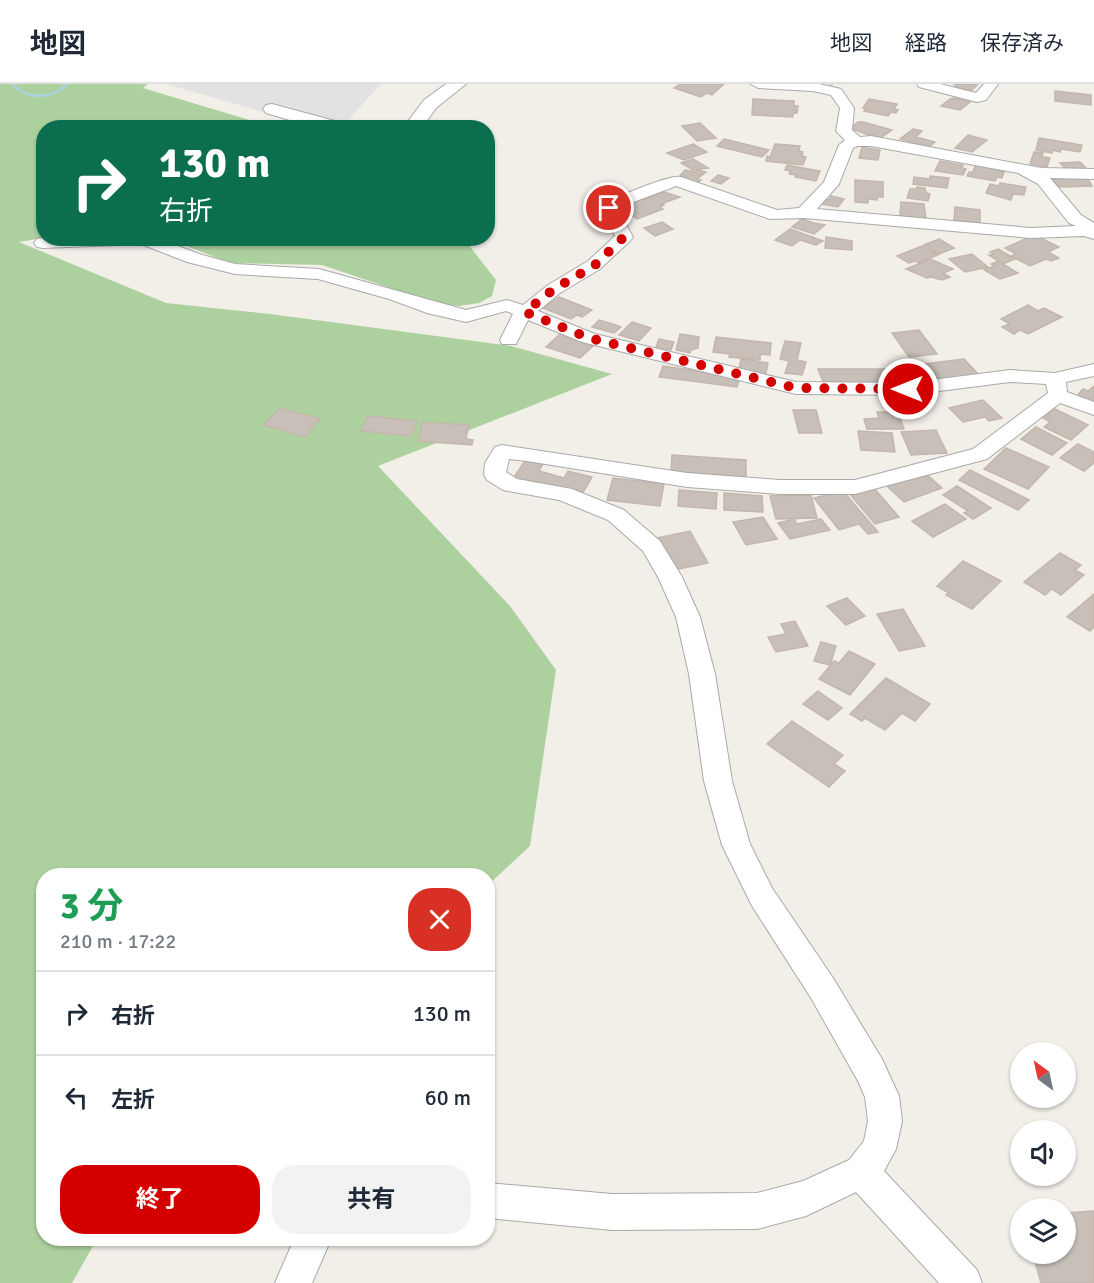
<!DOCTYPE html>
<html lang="ja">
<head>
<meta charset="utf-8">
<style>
  :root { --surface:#fff; --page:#f2f2f3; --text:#1f2937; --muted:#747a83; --line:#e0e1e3; --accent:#d40000 }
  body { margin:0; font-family:Signika,"Noto Sans JP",sans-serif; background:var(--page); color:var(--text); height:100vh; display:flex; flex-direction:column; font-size:22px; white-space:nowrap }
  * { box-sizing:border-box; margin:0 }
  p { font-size:20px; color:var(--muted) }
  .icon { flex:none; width:33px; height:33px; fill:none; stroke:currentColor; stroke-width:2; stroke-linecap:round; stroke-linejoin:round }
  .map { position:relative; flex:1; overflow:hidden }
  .sheet { position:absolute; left:36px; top:784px; width:459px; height:378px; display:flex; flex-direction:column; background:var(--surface); border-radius:24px; box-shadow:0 2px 4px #0004 }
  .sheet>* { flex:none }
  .guide { position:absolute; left:36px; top:36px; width:459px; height:126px; border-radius:24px; box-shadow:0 2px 4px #0004; background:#0b6e4f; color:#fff; overflow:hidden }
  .needle { width:39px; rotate:327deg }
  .fabs { position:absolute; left:1010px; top:958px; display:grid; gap:12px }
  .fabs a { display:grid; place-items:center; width:66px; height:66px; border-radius:50%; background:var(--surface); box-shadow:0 2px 4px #0004; font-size:30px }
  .pin { position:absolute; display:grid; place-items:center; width:51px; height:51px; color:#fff; margin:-26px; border:3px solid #fff; border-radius:50%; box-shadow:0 2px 6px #0007 }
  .me { position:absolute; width:66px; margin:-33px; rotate:270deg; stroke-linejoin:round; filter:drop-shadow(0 0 4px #0008) }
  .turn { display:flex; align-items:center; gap:21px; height:126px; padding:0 24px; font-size:27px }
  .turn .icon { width:78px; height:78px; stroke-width:2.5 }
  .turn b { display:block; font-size:42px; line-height:51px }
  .round { display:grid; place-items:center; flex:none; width:63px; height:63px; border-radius:24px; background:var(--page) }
  .head { display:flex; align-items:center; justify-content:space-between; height:102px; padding:0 24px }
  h1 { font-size:36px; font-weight:700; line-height:45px; color:#1e9e55 }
  .button { display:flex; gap:12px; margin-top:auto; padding:12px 24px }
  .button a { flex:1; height:69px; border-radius:24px; background:var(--accent); color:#fff; font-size:24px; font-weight:700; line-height:69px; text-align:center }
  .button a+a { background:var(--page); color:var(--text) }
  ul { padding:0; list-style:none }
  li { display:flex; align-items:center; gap:18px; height:84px; padding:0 24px; border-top:2px solid var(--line) }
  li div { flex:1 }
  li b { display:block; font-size:22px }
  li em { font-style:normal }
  header { display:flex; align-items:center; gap:36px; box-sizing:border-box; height:84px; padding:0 30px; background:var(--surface); border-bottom:2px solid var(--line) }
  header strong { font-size:28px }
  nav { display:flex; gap:33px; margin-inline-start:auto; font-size:21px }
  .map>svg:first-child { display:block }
</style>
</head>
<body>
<header>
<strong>地図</strong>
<nav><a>地図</a><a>経路</a><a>保存済み</a></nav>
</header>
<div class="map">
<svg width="1094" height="1199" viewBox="0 0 1094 1199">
  <rect width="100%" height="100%" fill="#f2efe9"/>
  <path fill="#add19e" d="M0,0H148L143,4L273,43L44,44L43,154L19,158L166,219L270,230L511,262L612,290L378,382L510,522L556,586L530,762L488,801V792H44V1155H97L72,1199H0Z
    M169,155H464L496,196L492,212L479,219L459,222L435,219L322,181L230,179Z"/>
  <path fill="#e2e2e2" d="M166,0H381L341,44L316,43Z"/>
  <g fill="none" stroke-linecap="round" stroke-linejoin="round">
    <path fill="#aad3df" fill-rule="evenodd" d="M11,0H15C25,12 43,13 57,6C62,3 63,0 69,0C54,17 25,18 11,0Z
      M829,0H833V1L831,2Z"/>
  </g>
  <path fill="#c7bfb8" stroke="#c4b6ab" stroke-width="1.5" d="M680,0H724L712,11L707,9L701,13L674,4Z
    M953,0H978L970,8L953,4L957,1Z
    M1055,7L1091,11V21L1055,17Z
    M955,14L970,18L960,26L941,22L950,15Z
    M753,15L794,17V22H798L797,29H793V33L752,31Z
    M869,15L897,20L894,25L898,26L896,29L891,28L888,32L864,27L866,25L863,24Z
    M858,38H863L892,46L879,55L850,44Z
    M700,39L716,54L697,57L682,42Z
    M913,45L922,47L916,53L935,58L929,63L900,55Z
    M968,51L987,56L972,68L955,64Z
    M1039,54L1082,61L1080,68L1061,65L1060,68L1052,66V69L1036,66Z
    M724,55L769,66L762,73L717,62Z
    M693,60L707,68L684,76L667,69Z
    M775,60L800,62L799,67L803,68L802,72L806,73L803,81L766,77L767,72L770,73Z
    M862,63L880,66L878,76L859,74Z
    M1034,68L1043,69L1042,73L1050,74L1047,83L1030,80Z
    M693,75L708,84L693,86L681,79Z
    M940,77L963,81L962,84L966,85L963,91L935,87Z
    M1080,78L1088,86L1068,87L1060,79Z
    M977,79L1004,88L1002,94L997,93L995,97L967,92L969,88L972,89Z
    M787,81L820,87L816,97L795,93L796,91L789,90L791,87L785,86Z
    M685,86L695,88L698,86L706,88L697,95L701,96L696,99L679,93Z
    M718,91L729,94L721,100L711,97Z
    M930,92L949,94L947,104L913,100L914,93L930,95Z
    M1077,94L1088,95L1092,102L1060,103L1049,95Z
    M855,96L883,98V113H877V116L868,115V119L855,118Z
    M1000,99L1026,103L1024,111L1013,110L1011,116L986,109L990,100L999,102Z
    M917,103L925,104L926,109L930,110L928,117L907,114L910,105H916Z
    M664,108L680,113L661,120L664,121L660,123L663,125L637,135L620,124Z
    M831,112L844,115L838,123L821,120L824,115L829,116Z
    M901,118L924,120L926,134L900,132Z
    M955,123L980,126V139L954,136Z
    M802,135L814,139L825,141L814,150L792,143Z
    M662,138L673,145L655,152L644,144Z
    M790,145L823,157L816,161L800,156L792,162L775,156Z
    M1034,151L1059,163L1048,168L1059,174L1051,177L1046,175L1030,182L1011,172L1016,170L1005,164Z
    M826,153L852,157V166L825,164Z
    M939,155L954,164L939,170L924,161Z
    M922,162L938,171L919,179L915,177L909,179L897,172Z
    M998,165L1015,175L1003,180L989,171L994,170L990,168Z
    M972,170L988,183L965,188L949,175Z
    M930,175L953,185L943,189L950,193L942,196L931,193L927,194L906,185Z
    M998,177L1018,189L1000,195L984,186L995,182L991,180Z
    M559,213L592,226L582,233L577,231L571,235L543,224Z
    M1028,221L1038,227L1044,224L1062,233L1028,250L1020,246L1014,250L1002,243L1010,240L1001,235Z
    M599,236L616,241L621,243L614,249L592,243Z
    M632,238L651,244L639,257L619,251Z
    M919,246L937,270L909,273L892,249Z
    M560,250L593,262L580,274L546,263Z
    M680,250L699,253L698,264L691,266L690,269L676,266Z
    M716,253L771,259L770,271L760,270V276L729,273L730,270L713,268Z
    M659,255L674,258L671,266L656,263Z
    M785,257L801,259L797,276L806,278L802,291L785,289L789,277L780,275Z
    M741,275L768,279L766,289L739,285Z
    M964,275L979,291L893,300H824L818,285H884Z
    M663,282L740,293L737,303L659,293Z
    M1094,302V320L1076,313L1083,305L1088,307Z
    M983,316L1002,334L989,337L985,333L963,338L949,324Z
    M280,324L320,335L305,353L263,341Z
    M1055,325L1088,341L1071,356L1044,343L1050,338L1043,334Z
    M793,326H816L822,349H799Z
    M877,328H898L904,345H867L864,335L879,334Z
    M367,332L417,337L411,352L361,347Z
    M423,338L469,341L466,355L473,356L472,361L418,357Z
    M1036,343L1067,359L1052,371L1021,355Z
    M936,346L947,369L911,371L901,348Z
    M858,347L892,349L895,368L861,366Z
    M1078,360L1094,368V379L1084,387L1060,374Z
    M1006,364L1049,383L1028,405L984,385Z
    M672,371L746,376V393L671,388Z
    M526,375L543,380L539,387L564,394L568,387L592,393L581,412L513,395Z
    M970,386L1029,416L1018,426L959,396Z
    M925,389L942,404L904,418L887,402Z
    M613,394L664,400L660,422L607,416Z
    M957,402L991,424L973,435L964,429L968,427L943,411Z
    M873,403L899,433L875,440L849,409Z
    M679,406L717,409L716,425L678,422Z
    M843,407L878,448L868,450L859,440L839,446L814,414Z
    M724,409L762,412L763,428L724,426Z
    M811,411L817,434L776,435L770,412Z
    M945,420L966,435L933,453L912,437Z
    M763,433L777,455L746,461L733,438Z
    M794,435L797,440L821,435L830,446L790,455L778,439Z
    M690,447L708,479L674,486L657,454Z
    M1060,469L1081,481L1075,486L1084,491L1061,511L1052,505L1045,511L1024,498Z
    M963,477L1001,497L972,525L946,511L949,509L937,502Z
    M1094,510V543L1090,547L1067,533Z
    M847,514L865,532L846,541L827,522Z
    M903,525L925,562L899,567L877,530Z
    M795,537L808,562L776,568L768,553L786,550L781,540Z
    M821,558L836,562L830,581L814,577Z
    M849,567L875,580L850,611L819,595L834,577L839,579Z
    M886,594L930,620L915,637L902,629L885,646L865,634L862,637L850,630Z
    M818,607L842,624L828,636L803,620Z
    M792,637L843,671L834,680L845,687L829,703L767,660Z
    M1094,1127V1199H1041L1033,1170H1065V1129Z"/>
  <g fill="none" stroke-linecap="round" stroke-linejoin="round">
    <defs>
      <path id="minor" d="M751,0H819L841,5L854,24L852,46L860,53L871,52L1041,84L1094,85V95L1050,94L1081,131L1094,139V155L1084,152L1031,154L804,134L770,135L676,102C657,110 636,115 618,126L633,153L630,157L600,185L560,209L538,227L595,250L796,298L908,299L1010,286L1055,289L1094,280V292L1066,298L1067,308L1094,318V331L1060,319L987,375L855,410H780L687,403L527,377L509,375L506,388L517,395L572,405L624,426L660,457L682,493L700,533L715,590L732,697L750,760L772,804L833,894L882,975L899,1012L902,1037L896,1065L884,1087L977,1186L982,1199H939L856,1108L806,1132L757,1145L612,1146L488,1134V1099L612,1110L757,1109L803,1097L849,1076L864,1057L868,1037L865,1013L858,997L811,914L752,822L722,761L704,697L689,590L676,533L658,493L643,467L608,436L559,416L503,406L487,396L484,391L485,379L495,363L502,361L687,389L780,396H855L973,365L1048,309L1046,300L1010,298L908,311L796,310L582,258L528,236L516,260H502L500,256L513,230L506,227L466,238L427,229L389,215L318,195L235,190L187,178L141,160L43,164L37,163L34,159L37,155L44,154H157L199,170L235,180L319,185L466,226L507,216L523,221L548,201L588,177L615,152L601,124C608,115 671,90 681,93L777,126L799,124L824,98L839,61L845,56L836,47L840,24L831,11L813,7L758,4ZM858,62H871L1018,89L1038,100L1069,139L1076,142L1031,144L817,125L839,100L853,64Z
        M917,0H940L976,9L984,0H998L986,16L977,18L919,3Z
        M294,1155H331L312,1199H275Z"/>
      <path id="tertiary" d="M446,0H466L436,24L422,44H403L424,16Z
        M272,20L346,40L348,44H317L266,29L263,25L266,21Z"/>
    </defs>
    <use href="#minor" stroke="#a9a9a9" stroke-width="2"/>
    <use href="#tertiary" stroke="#a9a9a9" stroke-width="2"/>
    <use href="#minor" fill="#fff" fill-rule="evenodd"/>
    <use href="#tertiary" fill="#fff" fill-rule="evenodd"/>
  </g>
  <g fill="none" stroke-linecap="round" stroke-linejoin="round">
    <path stroke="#d40000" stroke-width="10" stroke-dasharray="0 18" d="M609,124L624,153L594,182L554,205L525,228L589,254L796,304L908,305"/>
  </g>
</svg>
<div class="fabs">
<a><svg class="needle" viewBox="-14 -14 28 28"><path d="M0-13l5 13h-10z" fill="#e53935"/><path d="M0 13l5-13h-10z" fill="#747a83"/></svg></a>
<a><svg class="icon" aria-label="sound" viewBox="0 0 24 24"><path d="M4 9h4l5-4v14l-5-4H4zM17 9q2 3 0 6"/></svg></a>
<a><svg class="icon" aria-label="layers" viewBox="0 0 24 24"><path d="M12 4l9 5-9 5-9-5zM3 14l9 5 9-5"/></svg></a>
</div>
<div class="pin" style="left:609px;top:124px;background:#d93025"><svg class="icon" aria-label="arrive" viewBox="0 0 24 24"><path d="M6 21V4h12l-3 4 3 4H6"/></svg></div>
<svg class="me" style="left:908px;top:305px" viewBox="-20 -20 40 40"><circle r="17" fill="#d40000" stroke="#fff" stroke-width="3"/><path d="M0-11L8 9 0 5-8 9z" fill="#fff"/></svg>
<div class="guide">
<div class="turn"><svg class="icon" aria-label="right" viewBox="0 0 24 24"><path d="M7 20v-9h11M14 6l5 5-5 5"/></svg><div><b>130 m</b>右折</div></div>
</div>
<section class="sheet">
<div class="head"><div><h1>3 分</h1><p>210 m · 17:22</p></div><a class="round" style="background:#d93025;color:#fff"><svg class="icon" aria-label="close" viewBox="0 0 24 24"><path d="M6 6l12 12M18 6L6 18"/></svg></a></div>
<ul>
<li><svg class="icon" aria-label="right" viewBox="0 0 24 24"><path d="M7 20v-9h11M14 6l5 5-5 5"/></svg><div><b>右折</b></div><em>130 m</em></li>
<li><svg class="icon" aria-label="left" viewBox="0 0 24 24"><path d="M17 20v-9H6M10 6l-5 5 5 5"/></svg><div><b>左折</b></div><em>60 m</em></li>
</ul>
<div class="button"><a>終了</a><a>共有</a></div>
</section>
</div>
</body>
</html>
